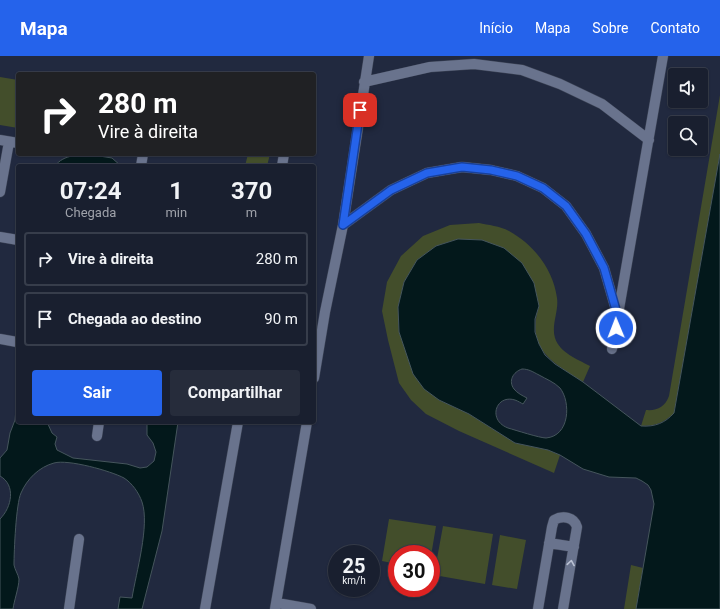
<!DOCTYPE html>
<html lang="pt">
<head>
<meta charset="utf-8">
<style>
  :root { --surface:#191f2f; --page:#262c3b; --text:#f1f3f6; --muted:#9fa2aa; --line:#373d4b; --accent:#2563eb }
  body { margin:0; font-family:Roboto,sans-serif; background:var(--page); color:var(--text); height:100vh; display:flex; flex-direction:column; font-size:15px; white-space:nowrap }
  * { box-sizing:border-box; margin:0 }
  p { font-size:13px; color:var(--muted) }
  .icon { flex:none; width:22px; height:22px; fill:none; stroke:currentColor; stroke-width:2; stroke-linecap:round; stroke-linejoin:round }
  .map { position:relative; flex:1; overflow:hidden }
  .panel { position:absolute; left:16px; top:108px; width:300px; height:260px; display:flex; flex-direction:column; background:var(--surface); border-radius:4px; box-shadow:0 1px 3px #0004,0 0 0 1px var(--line) }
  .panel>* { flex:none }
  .banner { position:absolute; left:16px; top:16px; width:300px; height:84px; border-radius:4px; box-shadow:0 1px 3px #0004,0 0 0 1px var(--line); background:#202124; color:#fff; overflow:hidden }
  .buttons { position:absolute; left:668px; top:12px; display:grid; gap:8px }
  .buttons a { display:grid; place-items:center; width:40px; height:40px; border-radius:4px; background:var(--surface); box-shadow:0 1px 3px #0004,0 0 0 1px var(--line); font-size:20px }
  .speed { position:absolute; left:328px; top:489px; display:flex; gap:8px; font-size:20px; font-weight:700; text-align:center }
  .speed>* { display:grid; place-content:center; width:52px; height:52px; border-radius:50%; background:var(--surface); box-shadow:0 1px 3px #0004,0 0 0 1px var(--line); line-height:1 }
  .speed small { font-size:10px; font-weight:400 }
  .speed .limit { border:6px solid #d22; background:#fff; color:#111 }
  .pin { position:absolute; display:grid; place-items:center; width:34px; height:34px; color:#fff; margin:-17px; border-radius:8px; box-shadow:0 2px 6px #0006 }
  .me { position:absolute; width:44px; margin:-22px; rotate:359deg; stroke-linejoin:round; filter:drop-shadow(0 0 3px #0008) }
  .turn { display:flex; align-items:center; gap:14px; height:84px; padding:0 16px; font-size:18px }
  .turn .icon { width:52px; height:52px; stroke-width:2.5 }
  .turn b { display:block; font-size:28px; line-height:34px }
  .eta { display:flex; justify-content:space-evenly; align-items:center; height:68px; text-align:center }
  .eta b { font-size:24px; font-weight:700; line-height:28px }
  .button { display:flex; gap:8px; margin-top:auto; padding:8px 16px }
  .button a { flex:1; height:46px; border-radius:4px; background:var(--accent); color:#fff; font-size:16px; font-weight:700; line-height:46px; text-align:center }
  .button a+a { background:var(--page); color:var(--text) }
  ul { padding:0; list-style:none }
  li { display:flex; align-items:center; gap:12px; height:54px; margin:0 8px 6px; padding:0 8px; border:2px solid var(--line); border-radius:4px }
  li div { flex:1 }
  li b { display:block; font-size:15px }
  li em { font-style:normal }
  header { display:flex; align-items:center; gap:24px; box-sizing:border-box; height:56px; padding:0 20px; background:var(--accent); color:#fff }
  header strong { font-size:19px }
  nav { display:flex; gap:22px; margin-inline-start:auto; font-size:14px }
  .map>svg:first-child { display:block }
</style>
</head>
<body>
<header>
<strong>Mapa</strong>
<nav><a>Início</a><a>Mapa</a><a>Sobre</a><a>Contato</a></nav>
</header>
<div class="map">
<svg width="720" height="553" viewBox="0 0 720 553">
  <rect width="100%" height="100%" fill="#21293f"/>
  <path fill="#434e2b" d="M0,21L18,24V72L0,69Z
    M720,39V98L674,357C664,367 655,370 641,370L646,354C657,355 665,351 669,340Z
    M248,98H270L267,110H245Z
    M479,167C488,169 500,170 509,175C534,189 553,213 557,242C559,255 551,269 555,282C560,297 577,303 590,310L583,326C551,305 526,293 539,250L458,183L436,190L417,204L404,226L398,251L399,276L439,344L469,358L515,387L548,394L560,399L554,417L459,375L426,358L411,344L399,327L388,284L382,255L387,226L401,200L423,180L450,169Z
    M389,463L436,470L431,500V498H397V508L382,505Z
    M443,470L493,478L485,528L434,519Z
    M500,479L526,484L517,533L492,529Z
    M631,509L643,512L636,553H624Z"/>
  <path fill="#03181b" stroke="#45555c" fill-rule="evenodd" d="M720,98V553H636L654,448L651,434L648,429L642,425L636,422L609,421L583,413L560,399L548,394L515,387L469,358L439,344L424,333L413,318L399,276L398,251L404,226L417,204L436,190L458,183L482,184L504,192L522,207L534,227L539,250L535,263V276L539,288L545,299L555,308L583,326L641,370C655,371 665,367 674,357ZM522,313C529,313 533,316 539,319C546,323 554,326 560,332C571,346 570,380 546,382C540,382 515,374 508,372C487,364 496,338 515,344C518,345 521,347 523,348L527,342C523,340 517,337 514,333C508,325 513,316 522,313Z
    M93,99L112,102L121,110H55C64,98 79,99 93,99Z
    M18,330V366H47L52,377L57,381L55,388L57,394L73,402L127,408L140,412L147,411L154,405L156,396L153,387L147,379V366H178L162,475L142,553H118L120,541L132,542C136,517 150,469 142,446C139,437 132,427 124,422C111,415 68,403 54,407C39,411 27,423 21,437C16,448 14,495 14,509C15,514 18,518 19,523C19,531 14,545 13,553H0V463C12,451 16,429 0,420V402L7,394L10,377L15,364Z"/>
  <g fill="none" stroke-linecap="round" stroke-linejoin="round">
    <defs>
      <path id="minor" d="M364,26L430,11L474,8L522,14L560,28L602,48L649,84
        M0,84L18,87
        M141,110L143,98
        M282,110L284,98
        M0,136L9,86
        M343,169L391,134L427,117L462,111L491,114L517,120L543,132L566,150L586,178L604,212L618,261
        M0,181L18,184
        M0,283L17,286
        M612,293L663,0
        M314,322L325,256L343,169L369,0
        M97,380L99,366
        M549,487L574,491
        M277,547L311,553
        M69,553L79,483
        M205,553L238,366
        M275,553L307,366
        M538,553L552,471L554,464C563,459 574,461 577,471L563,553"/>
    </defs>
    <use href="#minor" stroke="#3d4456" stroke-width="11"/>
    <use href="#minor" stroke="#69738d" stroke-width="10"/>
  </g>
  <defs><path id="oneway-chevron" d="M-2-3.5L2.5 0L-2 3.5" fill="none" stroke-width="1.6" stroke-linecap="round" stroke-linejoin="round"/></defs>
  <use stroke="#bbc2d4" href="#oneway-chevron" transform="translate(571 507) rotate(-81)"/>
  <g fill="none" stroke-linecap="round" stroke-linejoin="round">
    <defs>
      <path id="route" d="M360,54L343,169L391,134L427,117L462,111L491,114L517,120L543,132L566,150L586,178L604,212L618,261L616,272"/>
    </defs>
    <use href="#route" stroke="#184099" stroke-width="10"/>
    <use href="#route" stroke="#2563eb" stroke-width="7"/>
  </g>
</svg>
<div class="buttons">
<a><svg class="icon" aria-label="sound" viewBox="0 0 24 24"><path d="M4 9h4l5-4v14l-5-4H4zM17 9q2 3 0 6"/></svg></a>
<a><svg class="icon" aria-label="search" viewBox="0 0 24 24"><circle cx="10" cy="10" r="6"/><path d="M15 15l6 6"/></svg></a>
</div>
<div class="speed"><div>25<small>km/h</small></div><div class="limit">30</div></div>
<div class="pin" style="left:360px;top:54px;background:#d93025"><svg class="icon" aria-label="arrive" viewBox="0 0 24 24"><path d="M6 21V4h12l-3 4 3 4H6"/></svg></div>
<svg class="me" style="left:616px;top:272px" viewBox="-20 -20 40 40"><circle r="17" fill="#2563eb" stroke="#fff" stroke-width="3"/><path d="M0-11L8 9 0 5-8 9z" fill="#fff"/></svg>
<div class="banner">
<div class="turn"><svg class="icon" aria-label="right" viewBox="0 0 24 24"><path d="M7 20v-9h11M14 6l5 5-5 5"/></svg><div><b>280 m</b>Vire à direita</div></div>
</div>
<section class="panel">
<div class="eta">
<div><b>07:24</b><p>Chegada</p></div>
<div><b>1</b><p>min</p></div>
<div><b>370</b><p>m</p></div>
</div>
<ul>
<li><svg class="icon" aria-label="right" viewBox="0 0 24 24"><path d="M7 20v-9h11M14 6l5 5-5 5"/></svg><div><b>Vire à direita</b></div><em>280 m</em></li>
<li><svg class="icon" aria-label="arrive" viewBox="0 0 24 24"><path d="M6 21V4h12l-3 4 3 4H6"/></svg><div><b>Chegada ao destino</b></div><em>90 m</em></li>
</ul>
<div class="button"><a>Sair</a><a>Compartilhar</a></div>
</section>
</div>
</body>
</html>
